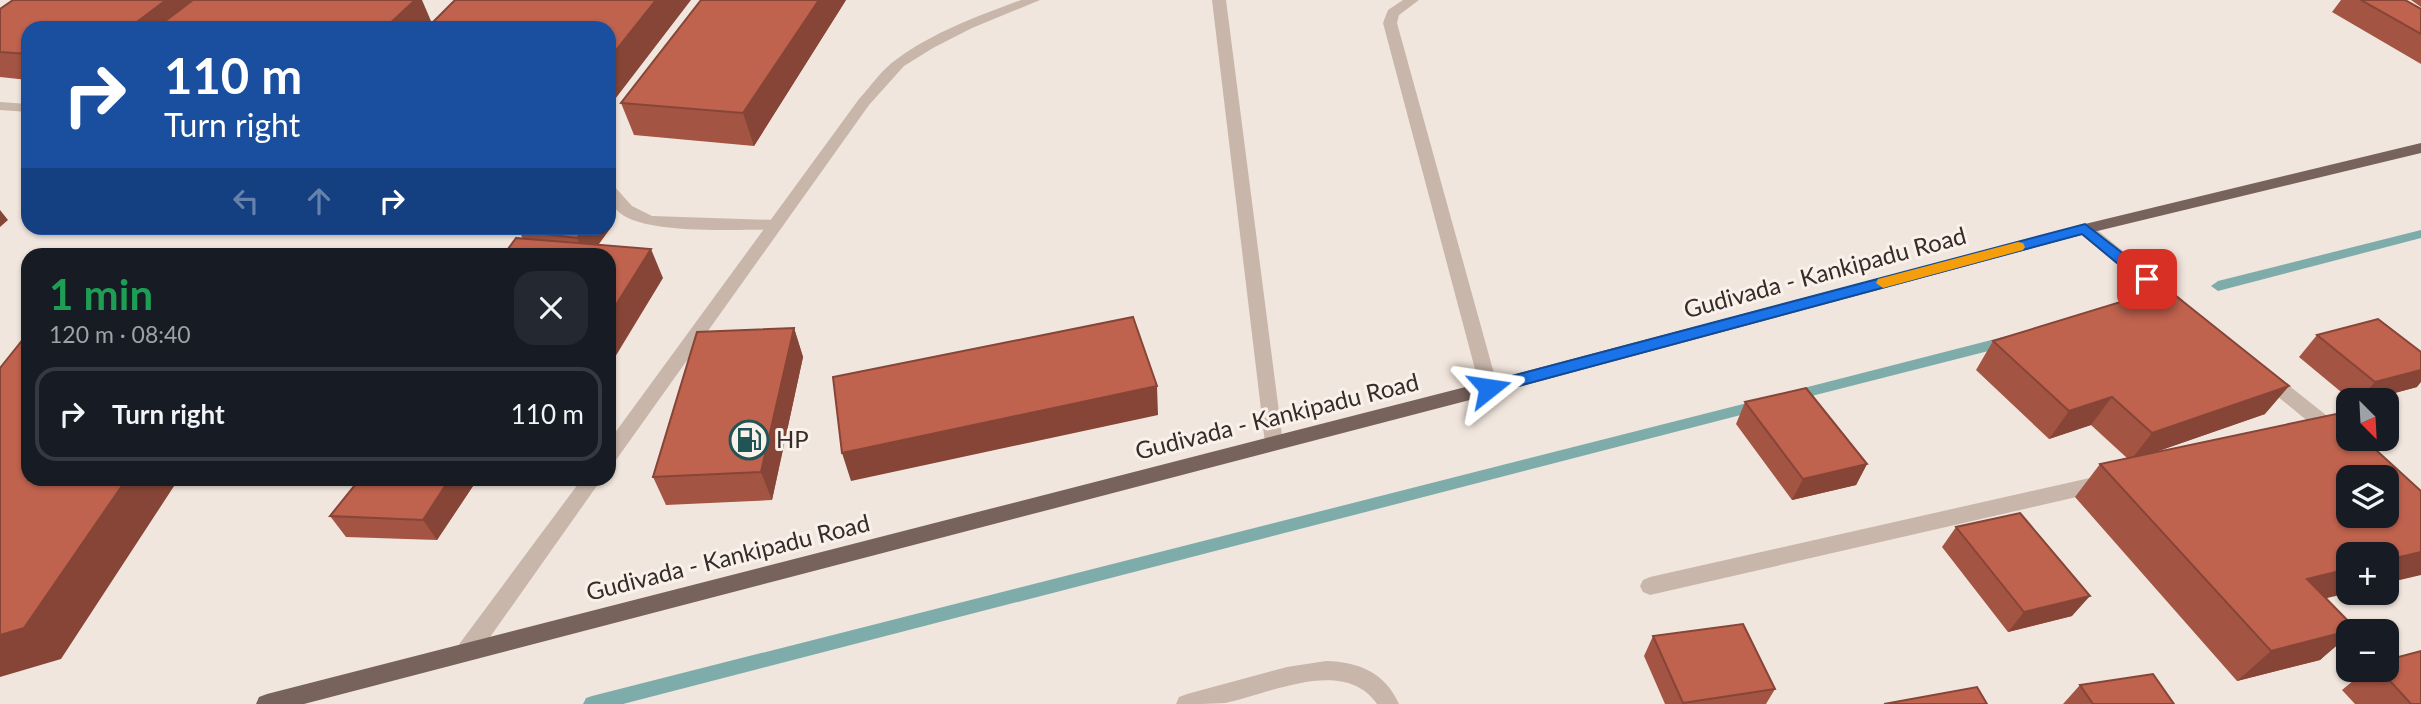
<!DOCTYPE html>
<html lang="en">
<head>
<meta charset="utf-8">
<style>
  :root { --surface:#171b24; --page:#242831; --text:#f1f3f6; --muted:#9ea1a6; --line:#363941 }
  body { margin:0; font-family:Lato,sans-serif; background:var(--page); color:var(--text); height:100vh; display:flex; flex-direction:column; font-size:26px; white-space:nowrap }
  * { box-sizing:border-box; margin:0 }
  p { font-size:23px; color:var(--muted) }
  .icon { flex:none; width:38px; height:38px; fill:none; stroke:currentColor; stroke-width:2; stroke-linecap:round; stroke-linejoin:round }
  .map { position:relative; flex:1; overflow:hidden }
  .panel { position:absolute; left:21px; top:248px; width:595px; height:238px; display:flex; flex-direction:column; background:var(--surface); border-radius:21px; box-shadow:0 2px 5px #0004 }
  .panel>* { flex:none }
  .banner { position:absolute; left:21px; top:21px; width:595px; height:214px; border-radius:21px; box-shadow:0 2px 5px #0004; background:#1a4fa0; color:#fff; overflow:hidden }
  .needle { width:46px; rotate:156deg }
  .tools { position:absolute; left:2336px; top:388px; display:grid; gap:14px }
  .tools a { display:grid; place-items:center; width:63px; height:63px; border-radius:14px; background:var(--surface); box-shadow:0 2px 5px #0004; font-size:35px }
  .pin { position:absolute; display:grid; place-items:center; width:60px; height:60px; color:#fff; margin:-30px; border-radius:14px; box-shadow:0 4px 10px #0006 }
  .me { position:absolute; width:77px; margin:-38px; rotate:75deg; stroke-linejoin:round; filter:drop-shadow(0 0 5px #0008) }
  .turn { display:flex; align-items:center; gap:24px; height:147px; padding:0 28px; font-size:32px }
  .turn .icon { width:91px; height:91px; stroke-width:2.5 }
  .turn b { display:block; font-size:49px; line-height:60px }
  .lanes { display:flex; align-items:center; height:66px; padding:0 28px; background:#0003; justify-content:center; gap:35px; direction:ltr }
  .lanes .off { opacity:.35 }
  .round { display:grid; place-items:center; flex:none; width:74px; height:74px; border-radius:21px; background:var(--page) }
  .overview { display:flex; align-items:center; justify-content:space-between; height:119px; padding:0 28px }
  h1 { font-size:42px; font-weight:700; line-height:52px; color:#1e9e55 }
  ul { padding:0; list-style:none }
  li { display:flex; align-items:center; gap:21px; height:94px; margin:0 14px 10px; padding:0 14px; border:4px solid var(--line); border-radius:21px }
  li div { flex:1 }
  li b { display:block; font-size:26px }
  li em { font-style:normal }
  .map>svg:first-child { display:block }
</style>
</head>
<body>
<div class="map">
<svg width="2421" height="704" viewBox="0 0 2421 704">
  <rect width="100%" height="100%" fill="#f1e6dd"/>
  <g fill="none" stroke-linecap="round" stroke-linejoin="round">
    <path fill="#7eacab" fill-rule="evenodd" d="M2421,230V238L2218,291L2211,286L2218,281Z
      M2007,336L2012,337L2014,341L2012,345L1792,401L1787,400L1785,396L1787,392L1792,391Z
      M1759,400L1764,401L1766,405L1764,409L623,704H583L586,698L592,696Z"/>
    <path fill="#c8b6aa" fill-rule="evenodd" d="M1212,0H1226L1283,443L1281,448H1267L1265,443Z
      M0,102L28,104V112L0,110Z
      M609,184L614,186L632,206L652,216L775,220L783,225L775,230C739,229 646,235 620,213C610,205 609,196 609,184Z"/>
    <path fill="#c8b6aa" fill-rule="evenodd" d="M1021,0H1040L972,28L933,48L904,66L869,105L616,460L609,462V441L859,99C871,86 882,69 897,59C934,32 978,16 1021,0Z
      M1403,0H1419L1399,15L1397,23L1498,388L1495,393H1483L1480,388L1383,23L1388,10Z
      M2085,224L2091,225L2183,300L2185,304L2183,308H2171L2079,233L2077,229L2079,225Z
      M2266,370L2272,372L2341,427L2343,432L2341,437H2327L2260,382L2257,377L2260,372Z
      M2103,475L2110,478L2113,483L2110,488L2103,491L1650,595L1643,592L1640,586L1643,580L1650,577Z
      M581,480H601L476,657L468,659L460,657L457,650L460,643Z
      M1326,661C1360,662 1385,673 1399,704H1377C1344,656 1270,694 1225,703C1210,704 1192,704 1176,704L1179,697L1187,694L1287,667Z"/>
    <path fill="#77635b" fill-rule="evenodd" d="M2421,143V153L2085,234L1489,395L304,704H256L259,697L267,694L1489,381L2085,224Z"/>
  </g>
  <path fill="#a45443" d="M846,0L754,146L634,135L621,103Z
    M2341,0H2405L2421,9V64L2332,12Z
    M2411,0H2421V7Z
    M0,9L433,22L609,28H28V80L0,77Z
    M612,226L598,245L663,278L523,239L519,231Z
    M794,328L803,357L772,500L666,505L653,477Z
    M2317,335L2417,387L2365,401H2352L2299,357Z
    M1993,341L2265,414L2155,452L2326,598L2356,629L2353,632H2348L2320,660L2237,681L2075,497L2100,464L2127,458L2091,425L2049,439L1976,370Z
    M1745,402L1867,464L1856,485L1792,500L1736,424Z
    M359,480H477L437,540L346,537L330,516Z
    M1956,527L2072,616L2008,632L1942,547Z
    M1653,636L1775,689L1766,704H1665L1644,656Z
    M2366,670H2387L2421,704H2355L2342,690Z
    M2080,685L2174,704H2063Z"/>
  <path fill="#864537" d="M166,0H200L183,28H129Z
    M415,0H422L434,28H385Z
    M656,0H691L609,107V59Z
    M819,0H846L754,146L743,113Z
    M0,210L8,220L0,227Z
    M609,219L612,226L590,256H585L577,238L585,228H609Z
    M651,249L663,278L609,367V316Z
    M794,328L803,357L772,500L761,472Z
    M2421,370V382L2417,387L2365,401H2358L2375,382Z
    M1157,386L1158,415L851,481L842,453Z
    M2289,386L2265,414L2130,461L2152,433Z
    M2112,397L2091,425L2049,439L2069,411Z
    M1867,464L1856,485L1792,500L1803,479Z
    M126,480H178L61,659L0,677V635Z
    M449,480H477L437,540L423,520Z
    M2421,552V575L2387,583V560Z
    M2348,569V593L2274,611L2307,579Z
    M2090,596L2072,616L2008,632L2024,612Z
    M2356,629L2353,632H2348V636L2320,660L2237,681L2271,651Z"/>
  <path fill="#bf624e" stroke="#864537" stroke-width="2" fill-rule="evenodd" d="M13,0H166L129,28H28V54L0,52V9Z
    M193,0H415L385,28H156Z
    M455,0H656L609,59V28H427Z
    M701,0H819L743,113L621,103Z
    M2361,0H2405L2421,9V34Z
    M522,228H585L577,238L519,231Z
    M516,238L651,249L609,316V256H503Z
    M2166,288L2289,386L2152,433L2112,397L2069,411L1993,341Z
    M1133,317L1157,386L842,453L833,377Z
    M2378,319L2421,352V370L2375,382L2317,335Z
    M794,328L761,472L653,477L697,332Z
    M28,333V480H126L24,628L0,635V368Z
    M1806,388L1867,464L1803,479L1745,402Z
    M2336,414L2348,425V439H2364L2421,491V552L2387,560V555H2348V569L2307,579L2356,629L2271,651L2100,464ZM2348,478H2387V516H2348Z
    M359,480H449L423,520L330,516Z
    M2020,513L2090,596L2024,612L1956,527Z
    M1743,624L1775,689L1683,703L1653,636Z
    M2421,651V704H2411L2380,670H2387V660Z
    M2153,674L2174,704H2093L2080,685Z
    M1977,687L1987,704H1884Z"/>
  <path fill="#1a73e8" stroke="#114b97" stroke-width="2" d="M2085,224L2152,276L2154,279L2152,283H2141L2082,234L1489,394L1481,388L1489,382Z"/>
  <path fill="#f59e0b" d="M2018,242L2023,243L2025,247L2023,250L1883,288L1876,283L1878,279Z"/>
  <defs>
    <symbol id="fuel-ring" viewBox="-11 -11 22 22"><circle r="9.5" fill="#f9f1ea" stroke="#215555" stroke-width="1.5"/><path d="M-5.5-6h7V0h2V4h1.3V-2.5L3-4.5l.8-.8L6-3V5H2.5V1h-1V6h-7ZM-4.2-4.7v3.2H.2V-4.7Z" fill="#215555"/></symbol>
  </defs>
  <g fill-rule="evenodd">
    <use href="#fuel-ring" x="727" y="418" width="44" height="44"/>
  </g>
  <g text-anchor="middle" stroke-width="6" stroke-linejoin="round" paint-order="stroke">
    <g font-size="24" fill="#362c29" stroke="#f9f1ea">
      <text transform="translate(1825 273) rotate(-15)" y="8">Gudivada - Kankipadu Road</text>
      <text transform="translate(1277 417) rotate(-14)" y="8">Gudivada - Kankipadu Road</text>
      <text transform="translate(728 558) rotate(-14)" y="8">Gudivada - Kankipadu Road</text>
    </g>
    <g font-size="24" fill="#362c29" stroke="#f9f1ea" text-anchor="start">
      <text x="776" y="448">HP</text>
    </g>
  </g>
</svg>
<div class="tools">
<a><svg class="needle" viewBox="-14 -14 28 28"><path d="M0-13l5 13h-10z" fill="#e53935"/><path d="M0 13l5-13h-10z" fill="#9ea1a6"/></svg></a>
<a><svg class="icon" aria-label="layers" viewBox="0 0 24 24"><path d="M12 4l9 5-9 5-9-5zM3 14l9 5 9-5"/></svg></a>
<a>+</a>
<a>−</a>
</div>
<div class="pin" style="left:2147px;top:279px;background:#d93025"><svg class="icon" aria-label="arrive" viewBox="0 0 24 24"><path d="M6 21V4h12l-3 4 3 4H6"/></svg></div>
<svg class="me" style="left:1489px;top:388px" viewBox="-20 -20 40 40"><path d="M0-17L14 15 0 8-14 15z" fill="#1a73e8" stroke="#fff" stroke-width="4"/></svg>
<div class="banner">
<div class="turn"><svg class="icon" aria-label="right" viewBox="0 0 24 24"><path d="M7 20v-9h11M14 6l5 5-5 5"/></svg><div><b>110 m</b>Turn right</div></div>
<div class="lanes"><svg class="icon off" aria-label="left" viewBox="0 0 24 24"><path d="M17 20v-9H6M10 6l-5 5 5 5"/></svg><svg class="icon off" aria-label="ahead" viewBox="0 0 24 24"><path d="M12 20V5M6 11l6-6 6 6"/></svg><svg class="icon" aria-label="right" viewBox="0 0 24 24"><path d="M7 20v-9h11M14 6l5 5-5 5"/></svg></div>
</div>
<section class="panel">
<div class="overview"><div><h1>1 min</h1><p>120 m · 08:40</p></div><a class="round"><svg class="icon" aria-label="close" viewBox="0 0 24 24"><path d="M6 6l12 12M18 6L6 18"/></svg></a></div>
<ul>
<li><svg class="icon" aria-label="right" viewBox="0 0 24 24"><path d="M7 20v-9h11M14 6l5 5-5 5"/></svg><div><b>Turn right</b></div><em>110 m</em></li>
</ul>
</section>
</div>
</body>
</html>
